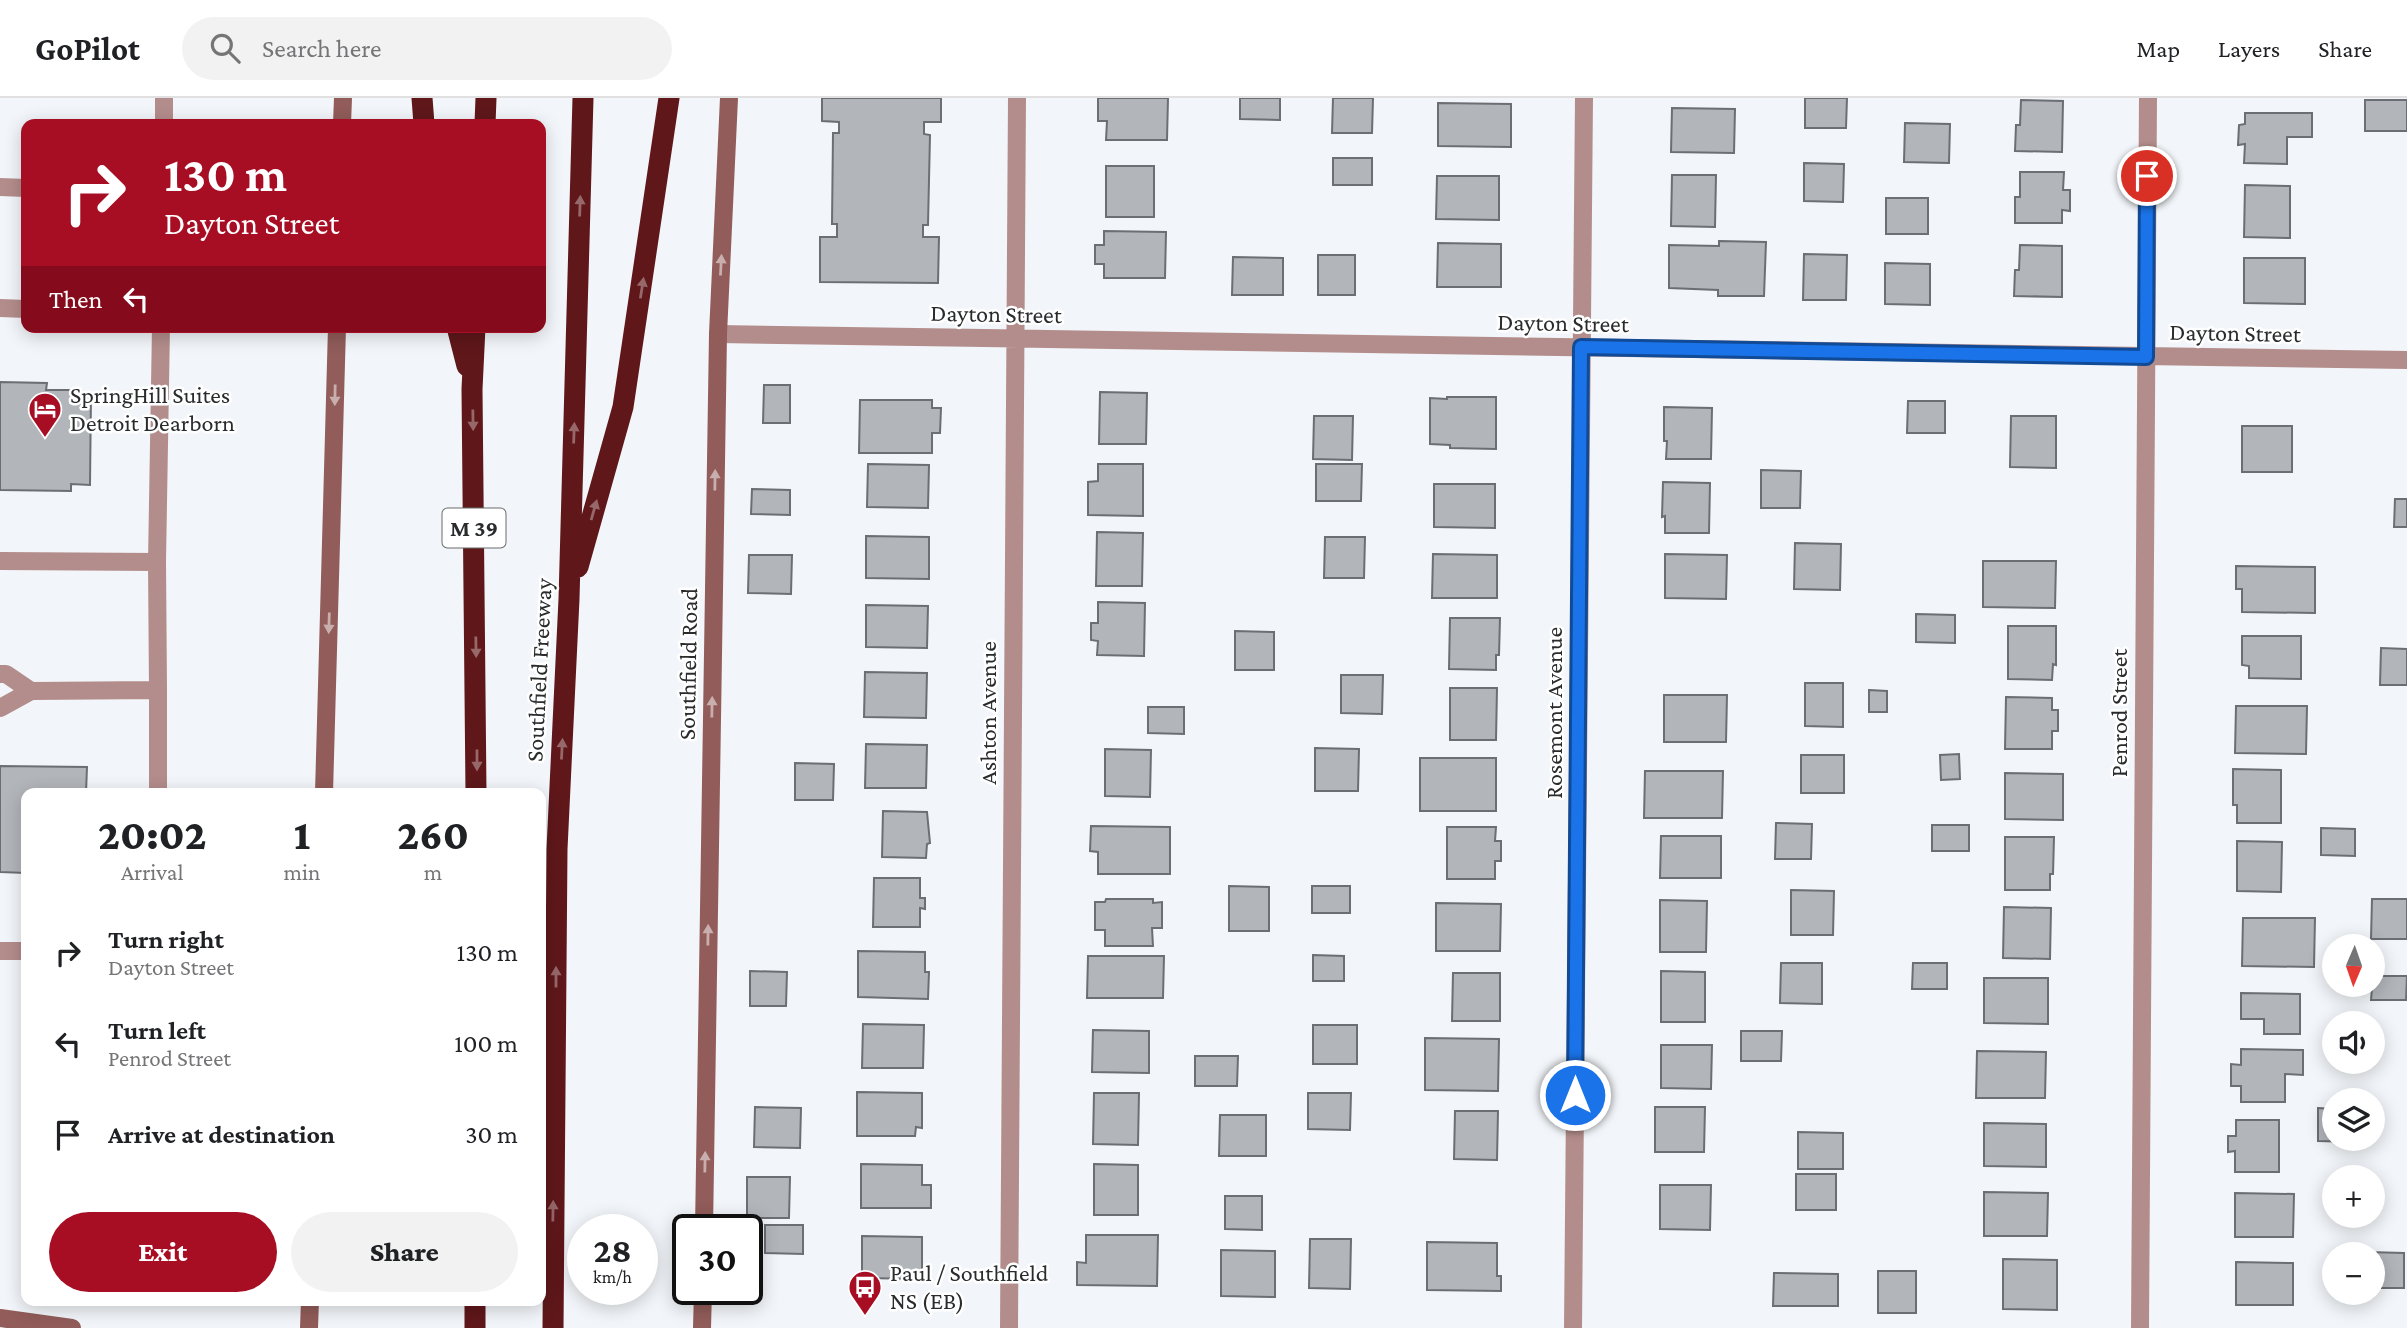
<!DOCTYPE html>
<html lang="en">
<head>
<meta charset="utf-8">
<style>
  :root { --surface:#fff; --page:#f2f2f2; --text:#202124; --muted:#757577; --line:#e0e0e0; --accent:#a70e24 }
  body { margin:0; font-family:"Crimson Pro",serif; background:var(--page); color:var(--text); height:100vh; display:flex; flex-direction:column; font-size:26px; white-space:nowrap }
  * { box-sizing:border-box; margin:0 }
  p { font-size:23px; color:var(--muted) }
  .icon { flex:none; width:38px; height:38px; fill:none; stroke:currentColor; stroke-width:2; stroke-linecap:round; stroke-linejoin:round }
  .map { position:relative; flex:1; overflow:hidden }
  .panel { position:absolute; left:21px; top:690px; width:525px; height:518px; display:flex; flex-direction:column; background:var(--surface); border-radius:14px; box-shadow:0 4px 18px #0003 }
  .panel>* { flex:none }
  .guide { position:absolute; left:21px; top:21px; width:525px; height:214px; border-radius:14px; box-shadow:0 4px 18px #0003; background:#a70e24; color:#fff; overflow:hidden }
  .needle { width:46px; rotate:182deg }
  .tools { position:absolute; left:2322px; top:836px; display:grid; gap:14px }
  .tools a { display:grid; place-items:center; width:63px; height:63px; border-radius:50%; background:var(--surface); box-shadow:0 4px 18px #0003; font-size:35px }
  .speed { position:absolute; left:567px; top:1116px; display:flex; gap:14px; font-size:35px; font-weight:700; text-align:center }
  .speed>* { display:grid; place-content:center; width:91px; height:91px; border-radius:50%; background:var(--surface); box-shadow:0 4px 18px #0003; line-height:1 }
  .speed small { font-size:18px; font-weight:400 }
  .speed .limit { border:4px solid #111; border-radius:10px; background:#fff; color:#111 }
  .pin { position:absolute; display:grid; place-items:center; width:60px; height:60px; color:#fff; margin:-30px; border:4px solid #fff; border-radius:50%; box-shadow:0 2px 7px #0007 }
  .me { position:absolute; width:77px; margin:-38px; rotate:0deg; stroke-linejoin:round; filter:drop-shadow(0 0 5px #0008) }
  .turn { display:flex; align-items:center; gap:24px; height:147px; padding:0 28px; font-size:32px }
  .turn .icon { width:91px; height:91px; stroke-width:2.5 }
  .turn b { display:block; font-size:49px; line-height:60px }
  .then { display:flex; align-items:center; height:66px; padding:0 28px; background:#0003; gap:14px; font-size:26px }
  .eta { display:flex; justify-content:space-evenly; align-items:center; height:119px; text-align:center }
  .eta b { font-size:42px; font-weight:800; line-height:49px }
  .action { display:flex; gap:14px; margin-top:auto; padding:14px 28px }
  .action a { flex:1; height:80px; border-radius:42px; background:var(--accent); color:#fff; font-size:28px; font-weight:800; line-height:80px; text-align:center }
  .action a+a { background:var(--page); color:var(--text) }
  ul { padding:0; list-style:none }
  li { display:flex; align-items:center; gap:21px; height:91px; padding:0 28px }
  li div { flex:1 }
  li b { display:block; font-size:26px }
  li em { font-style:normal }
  header { display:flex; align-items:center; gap:42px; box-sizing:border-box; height:98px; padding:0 35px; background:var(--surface); border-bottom:2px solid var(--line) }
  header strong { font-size:33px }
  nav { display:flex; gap:38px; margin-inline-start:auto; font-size:24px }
  .search { width:490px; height:63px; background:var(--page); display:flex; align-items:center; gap:18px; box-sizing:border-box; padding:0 24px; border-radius:38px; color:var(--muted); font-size:26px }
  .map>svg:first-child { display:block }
</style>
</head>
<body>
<header>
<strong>GoPilot</strong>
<div class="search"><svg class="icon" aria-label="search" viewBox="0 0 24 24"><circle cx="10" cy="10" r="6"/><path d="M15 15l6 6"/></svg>Search here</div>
<nav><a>Map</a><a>Layers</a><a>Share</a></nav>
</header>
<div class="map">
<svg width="2407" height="1230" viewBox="0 0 2407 1230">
  <rect width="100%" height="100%" fill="#f2f5f9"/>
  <path fill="#b2b5ba" stroke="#6b6e72" stroke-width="2" d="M822,0H941V24H924V36L930,37L928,127H923V139H939L938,185L820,184V139H837V126H832L833,35H839V24L822,23Z
    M1098,0H1168L1167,42H1106L1107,23H1098Z
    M1240,0H1280V22L1240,21Z
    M1333,0H1373L1372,35H1332Z
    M1805,0H1847L1846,30H1805Z
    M2021,2L2063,3L2062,54L2015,53L2016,27H2020Z
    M2365,2H2407V33H2365Z
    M1438,5L1511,6V49L1438,48Z
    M1672,10L1735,11L1734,55L1671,54Z
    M2245,15H2312V39H2287V66L2244,65L2245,46L2238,47L2239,27L2245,26Z
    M1905,25L1950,26L1949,65L1904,64Z
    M1333,60H1372V87H1333Z
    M1804,65L1844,66L1843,104L1804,103Z
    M1106,68H1154V119H1106Z
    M2020,74H2064L2063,92H2070V113L2062,112V125H2015V99H2020Z
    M1672,77H1716L1715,129L1671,128Z
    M1437,78H1499V122L1436,121Z
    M2245,87L2290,88V140L2244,139Z
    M1886,100H1928V136H1886Z
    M1104,133L1166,134L1165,180H1104V166H1095V147H1104Z
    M1719,143L1766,144L1764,198H1718V192L1669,190V147L1719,148Z
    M1438,145L1501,146V189H1437Z
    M2020,147L2062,148V199L2014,198L2015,172H2019Z
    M1804,156L1847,157L1846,202H1803Z
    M1318,157H1355V197H1318Z
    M1233,159L1283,160V197H1232Z
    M2244,160H2305V206L2244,205Z
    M1885,165L1930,166V207L1885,206Z
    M0,284L47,285L46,292H74V296H91L90,387L71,386V393L0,392Z
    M764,287H790V325H763Z
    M1100,294L1147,295L1146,346H1099Z
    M1447,299H1496V351L1450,350V347L1430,346V300L1447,301Z
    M860,302H932V310H941L940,335H932V355H859Z
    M1908,303H1945V335H1907Z
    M1664,309L1712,310L1711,361H1666L1667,343H1664Z
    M1314,318H1353L1352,362L1313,361Z
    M2011,318H2056V370L2010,369Z
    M2242,328H2292V374H2242Z
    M868,366L929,367L928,410L867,409Z
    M1098,366H1143V418L1088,417V384L1098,383Z
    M1316,366H1362L1361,403H1316Z
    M1761,372L1801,373L1800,410H1761Z
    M1663,384L1710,385L1709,435H1665V418L1662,419Z
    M1434,386H1495V430L1434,429Z
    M752,391L790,392V417L751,416Z
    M2395,401H2407V429H2394Z
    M1097,434L1143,435L1142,488H1096Z
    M866,438L929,439V481L866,480Z
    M1325,439H1365L1364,480H1324Z
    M1795,445L1841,446L1840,492L1794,491Z
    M1433,456L1497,457V500H1432Z
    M1665,456L1727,457L1726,501L1665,500Z
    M749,457H792L791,496L748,495Z
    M1983,463H2056L2055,510L1983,509Z
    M2236,468L2315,469V515L2242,514V491H2236Z
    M1098,504L1145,505L1144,558L1097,557L1098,543L1091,542V525H1098Z
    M866,507L928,508L927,550L866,549Z
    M1916,516L1955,517V545L1916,544Z
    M1450,520H1500L1499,557H1496V572L1449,571Z
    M2008,528H2056V567L2053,566L2052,582L2008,581Z
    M1235,533L1274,534V572H1235Z
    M2242,538H2301V581L2249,580V568L2242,567Z
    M2381,550L2407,551V587H2380Z
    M865,574L927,575L926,620L864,619Z
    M1341,577H1383L1382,616L1341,615Z
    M1805,585H1843V629L1805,628Z
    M1450,590H1497L1496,642H1450Z
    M1869,592L1887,593V614H1869Z
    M1664,597H1727L1726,644H1664Z
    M2006,599L2052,600V612H2058V633H2052V651H2005Z
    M2236,608H2307L2306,656L2235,655Z
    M1148,609H1184V636L1148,635Z
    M866,646L927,647L926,690H865Z
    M1315,650L1359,651L1358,693H1315Z
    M1105,651L1151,652L1150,699L1105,698Z
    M1959,656L1960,681L1941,682L1940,657Z
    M1801,657H1844V695H1801Z
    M1420,660H1496V713H1420Z
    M795,665L834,666L833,702H795Z
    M0,668L87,669L86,695H26V775L0,774Z
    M2233,671L2281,672V725H2237V707H2233Z
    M1645,673H1723L1722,720H1644Z
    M2005,675L2063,676V722L2005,721Z
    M883,713L927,714L930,745L927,746L926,760L882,759Z
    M1776,725L1812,726L1811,761H1775Z
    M1932,727H1969V753H1932Z
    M1091,728L1170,729V776H1098V754L1090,753Z
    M1447,729H1496L1495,743H1501V763H1495V781H1447Z
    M2321,730L2355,731V758L2321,757Z
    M1661,738H1721V780H1660Z
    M2005,739H2054L2053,776H2050V792H2005Z
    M2237,743L2282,744L2281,794L2237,793Z
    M874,780H920V800H925V811L920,810V829H873Z
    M1229,788L1269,789V833H1229Z
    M1312,788H1350V815H1312Z
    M1791,792L1834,793L1833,837H1791Z
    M1106,801H1153V805L1162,804V830H1152L1153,848H1105V832H1095V804H1105Z
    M2372,801H2407V841H2371Z
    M1660,802L1707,803L1706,854H1660Z
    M1436,805L1501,806L1500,853H1436Z
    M2004,809L2051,810L2050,861L2003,860Z
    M2243,820H2315L2314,869L2242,868Z
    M858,853L925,854V874H929L928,901L858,899Z
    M1313,857L1344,858V883H1313Z
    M1088,858H1164L1163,900H1087Z
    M1781,865H1822V906L1780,905Z
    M1913,865H1947V891H1912Z
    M750,873L787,874L786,908H750Z
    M1661,873L1705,874V924H1661Z
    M1453,875H1500V923H1452Z
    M2373,878H2407L2406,902H2371Z
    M1984,880H2048V926L1984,925Z
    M2241,895L2300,896V936H2264V921H2241Z
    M863,926L924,927L923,970H862Z
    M1313,927H1357V966H1313Z
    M1093,932L1149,933V975L1092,974Z
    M1741,933H1782L1781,963H1741Z
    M1425,940L1499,941L1498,993L1425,992Z
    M1661,947H1712L1711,991L1661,990Z
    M2241,951L2303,952V977L2285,976V1004H2241V988H2231V966L2241,967Z
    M1977,953L2046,954L2045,1000H1976Z
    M1195,958H1238L1237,988H1195Z
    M857,994L922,995V1030L916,1029L915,1038H857Z
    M1094,995H1139L1138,1047L1093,1046Z
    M1308,995H1351L1350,1032L1308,1031Z
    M755,1009L801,1010L800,1050L754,1049Z
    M1655,1009H1705L1704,1054H1655Z
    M2318,1010L2334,1011V1041H2357V1044L2318,1043Z
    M1455,1013H1498L1497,1062L1454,1061Z
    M1220,1017H1266V1058H1219Z
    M2236,1022H2279V1074H2235V1053L2228,1054V1038H2236Z
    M1984,1025L2046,1026V1069L1984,1068Z
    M1798,1034L1843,1035V1071H1798Z
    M861,1066L922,1067V1087H931V1110H861Z
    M1094,1066L1138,1067V1117H1094Z
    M1796,1076H1836V1112H1796Z
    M747,1079H790L789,1120H747Z
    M2373,1084L2374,1120H2337V1118H2373Z
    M1660,1087H1711L1710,1132L1660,1131Z
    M1984,1094L2048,1095L2047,1138H1984Z
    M2235,1095L2294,1096L2293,1139H2235Z
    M1225,1098H1262V1132L1225,1131Z
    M765,1127H803V1156L765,1155Z
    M1086,1137H1158L1157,1188L1077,1187V1164L1086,1165Z
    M862,1138L922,1139V1181L862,1180Z
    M1310,1141H1351L1350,1191L1309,1190Z
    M1427,1144L1497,1145V1178H1501V1193L1427,1192Z
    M1221,1152L1275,1153V1199L1221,1198Z
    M2367,1154L2404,1155V1190H2373V1157H2367Z
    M2003,1161L2057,1162V1212L2003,1211Z
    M2236,1164L2293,1165V1207H2236Z
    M1878,1173H1916V1215H1878Z
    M1774,1175L1838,1176V1208H1773Z"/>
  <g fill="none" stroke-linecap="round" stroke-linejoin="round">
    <path stroke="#b38d8b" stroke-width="18" d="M164,26V0
      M0,89L26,90
      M0,210L26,211
      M0,463L157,464
      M0,576H6L31,593L158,592L157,464L161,229
      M0,610L31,593
      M158,695V592
      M0,853H26"/>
    <path stroke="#b38d8b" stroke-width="18" d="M718,236L2407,262
      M1009,1230L1017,0
      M1573,1230L1584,0
      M2140,1230L2148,0"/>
    <path stroke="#915c59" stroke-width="18" d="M342,26L343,0
      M324,695L337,229
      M704,1132L718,236L729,0
      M0,1220L72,1230
      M309,1230L310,1202
      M702,1230L703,1192"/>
    <path stroke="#5f171a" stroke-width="21" d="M422,0L424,26
      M485,26L486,0
      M457,229L467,268
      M475,229L472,291L476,695
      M578,469L623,309L669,0
      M475,1230V1202
      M553,1230L557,751L569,501L583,0"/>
  </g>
  <defs><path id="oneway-solid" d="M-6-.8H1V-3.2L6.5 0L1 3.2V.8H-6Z" transform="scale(1.75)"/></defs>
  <g fill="#97686a">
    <use href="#oneway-solid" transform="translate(580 108) rotate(-88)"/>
    <use href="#oneway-solid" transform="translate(642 190) rotate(-81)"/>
    <use href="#oneway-solid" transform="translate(473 322) rotate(89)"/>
    <use href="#oneway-solid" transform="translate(574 335) rotate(-88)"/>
    <use href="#oneway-solid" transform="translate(594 412) rotate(-74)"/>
    <use href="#oneway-solid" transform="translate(476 549) rotate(89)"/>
    <use href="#oneway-solid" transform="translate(562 651) rotate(-87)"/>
    <use href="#oneway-solid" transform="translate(477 662) rotate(90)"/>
    <use href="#oneway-solid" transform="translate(556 879) rotate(-90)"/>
    <use href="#oneway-solid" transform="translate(553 1113) rotate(-89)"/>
  </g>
  <g fill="#c8aeac">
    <use href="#oneway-solid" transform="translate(721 167) rotate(-87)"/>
    <use href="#oneway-solid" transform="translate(335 297) rotate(91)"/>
    <use href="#oneway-solid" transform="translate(715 382) rotate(-89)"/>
    <use href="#oneway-solid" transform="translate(329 525) rotate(92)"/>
    <use href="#oneway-solid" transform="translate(712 609) rotate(-89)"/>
    <use href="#oneway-solid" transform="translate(708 837) rotate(-89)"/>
    <use href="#oneway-solid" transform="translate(705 1064) rotate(-89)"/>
  </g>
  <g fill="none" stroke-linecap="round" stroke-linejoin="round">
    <defs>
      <path id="route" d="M1575,997L1581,249L2146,259L2147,78"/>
    </defs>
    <use href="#route" stroke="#114b97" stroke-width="18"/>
    <use href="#route" stroke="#1a73e8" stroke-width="12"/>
  </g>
  <defs>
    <symbol id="hotel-pin" viewBox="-11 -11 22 30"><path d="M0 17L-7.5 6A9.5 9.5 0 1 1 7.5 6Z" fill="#a70e24" stroke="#fff"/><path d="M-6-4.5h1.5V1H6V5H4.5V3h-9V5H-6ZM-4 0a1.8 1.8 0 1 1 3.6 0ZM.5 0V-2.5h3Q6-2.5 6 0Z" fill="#fff"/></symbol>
    <symbol id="bus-pin" viewBox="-11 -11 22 30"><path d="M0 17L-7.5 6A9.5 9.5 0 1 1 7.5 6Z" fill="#a70e24" stroke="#fff"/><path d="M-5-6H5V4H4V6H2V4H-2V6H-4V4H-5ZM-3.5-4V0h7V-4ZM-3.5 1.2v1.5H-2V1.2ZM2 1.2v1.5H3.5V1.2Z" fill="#fff"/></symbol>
  </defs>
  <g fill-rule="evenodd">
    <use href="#hotel-pin" x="26" y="292" width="38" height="52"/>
    <use href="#bus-pin" x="846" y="1170" width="38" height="52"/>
  </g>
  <g text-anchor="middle" stroke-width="5" stroke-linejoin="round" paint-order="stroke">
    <rect fill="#fff" stroke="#696b6b" stroke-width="2" x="442.5" y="410.5" width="63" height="39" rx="5"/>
    <g font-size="23" font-weight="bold" fill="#292b2c">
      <text x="474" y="438">M 39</text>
    </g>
    <g font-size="24" fill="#292b2c" stroke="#fff">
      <text transform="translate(996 216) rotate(1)" y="8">Dayton Street</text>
      <text transform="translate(1563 225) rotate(1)" y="8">Dayton Street</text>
      <text transform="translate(2235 235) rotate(1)" y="8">Dayton Street</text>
      <text transform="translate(688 566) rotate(-89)" y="8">Southfield Road</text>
      <text transform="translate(539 572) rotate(-87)" y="8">Southfield Freeway</text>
      <text transform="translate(988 615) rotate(-90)" y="8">Ashton Avenue</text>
      <text transform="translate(1554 615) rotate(-90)" y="8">Rosemont Avenue</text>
      <text transform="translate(2119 615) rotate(-90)" y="8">Penrod Street</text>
    </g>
    <g font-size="24" fill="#292b2c" stroke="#fff" text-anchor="start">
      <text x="70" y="305">SpringHill Suites<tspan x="70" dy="28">Detroit Dearborn</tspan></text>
      <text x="890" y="1183">Paul / Southfield<tspan x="890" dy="28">NS (EB)</tspan></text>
    </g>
  </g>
</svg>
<div class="tools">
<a><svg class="needle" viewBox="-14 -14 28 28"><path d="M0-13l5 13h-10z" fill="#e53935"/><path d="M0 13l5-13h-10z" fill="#757577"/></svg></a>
<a><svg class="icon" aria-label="sound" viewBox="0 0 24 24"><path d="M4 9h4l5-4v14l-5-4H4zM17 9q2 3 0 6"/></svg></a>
<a><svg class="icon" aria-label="layers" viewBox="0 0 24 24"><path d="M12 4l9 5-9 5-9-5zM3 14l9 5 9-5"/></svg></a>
<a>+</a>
<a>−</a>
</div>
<div class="speed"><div>28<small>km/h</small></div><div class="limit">30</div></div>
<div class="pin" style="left:2147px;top:78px;background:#d93025"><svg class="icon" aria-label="arrive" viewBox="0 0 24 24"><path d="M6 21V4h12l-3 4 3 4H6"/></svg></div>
<svg class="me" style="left:1575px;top:997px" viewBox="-20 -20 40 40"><circle r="17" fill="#1a73e8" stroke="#fff" stroke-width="3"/><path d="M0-11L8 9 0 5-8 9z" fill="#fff"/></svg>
<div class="guide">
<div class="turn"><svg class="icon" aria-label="right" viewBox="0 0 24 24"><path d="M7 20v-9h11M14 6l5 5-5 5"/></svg><div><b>130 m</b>Dayton Street</div></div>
<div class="then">Then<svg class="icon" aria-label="left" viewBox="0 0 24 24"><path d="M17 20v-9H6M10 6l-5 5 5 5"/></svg></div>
</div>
<section class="panel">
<div class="eta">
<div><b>20:02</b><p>Arrival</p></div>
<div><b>1</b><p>min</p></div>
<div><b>260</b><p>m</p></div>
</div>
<ul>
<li><svg class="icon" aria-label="right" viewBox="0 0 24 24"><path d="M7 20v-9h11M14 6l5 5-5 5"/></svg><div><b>Turn right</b><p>Dayton Street</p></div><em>130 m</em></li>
<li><svg class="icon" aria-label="left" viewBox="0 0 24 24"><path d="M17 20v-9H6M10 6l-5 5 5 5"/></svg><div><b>Turn left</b><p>Penrod Street</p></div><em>100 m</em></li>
<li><svg class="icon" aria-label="arrive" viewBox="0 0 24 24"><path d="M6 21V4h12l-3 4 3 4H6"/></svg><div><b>Arrive at destination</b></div><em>30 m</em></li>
</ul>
<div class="action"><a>Exit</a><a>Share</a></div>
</section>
</div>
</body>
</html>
